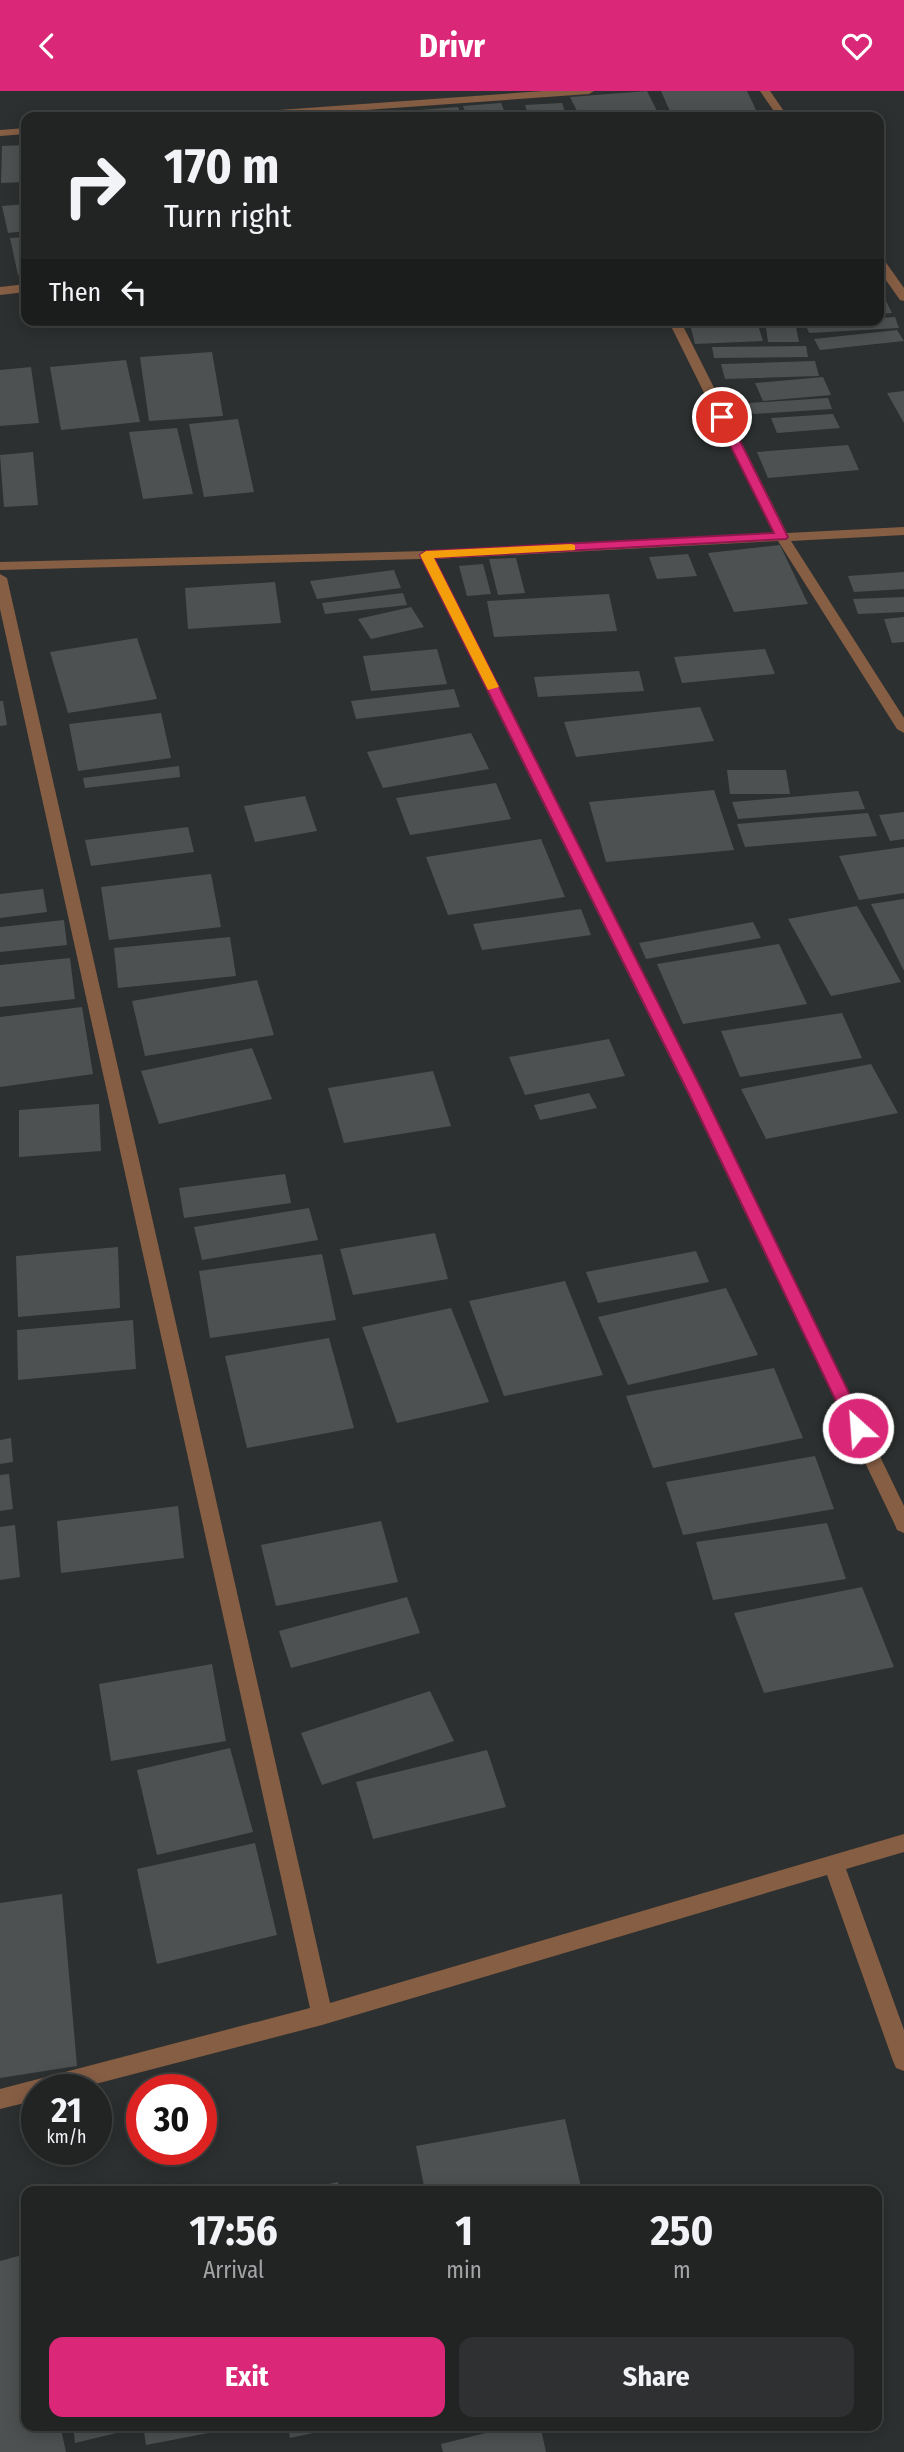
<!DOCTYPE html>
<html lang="en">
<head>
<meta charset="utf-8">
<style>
  :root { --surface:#222424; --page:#2e3031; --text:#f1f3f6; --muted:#a2a4a6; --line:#3f4141; --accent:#db2777 }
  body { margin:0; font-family:"Fira Sans Condensed",sans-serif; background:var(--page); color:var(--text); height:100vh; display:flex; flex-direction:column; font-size:26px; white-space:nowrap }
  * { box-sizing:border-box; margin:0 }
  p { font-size:23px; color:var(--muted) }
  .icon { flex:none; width:38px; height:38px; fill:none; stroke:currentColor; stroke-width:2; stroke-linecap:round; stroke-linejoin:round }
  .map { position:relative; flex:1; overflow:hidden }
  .sheet { position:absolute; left:21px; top:2095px; width:861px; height:245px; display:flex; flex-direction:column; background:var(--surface); border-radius:14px; box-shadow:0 4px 18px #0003,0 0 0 2px var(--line) }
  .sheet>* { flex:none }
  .banner { position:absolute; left:21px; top:21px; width:863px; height:214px; border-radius:14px; box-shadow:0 4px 18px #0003,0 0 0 2px var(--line); background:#222424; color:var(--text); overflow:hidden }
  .speed { position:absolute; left:21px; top:1983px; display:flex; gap:14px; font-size:35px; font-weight:700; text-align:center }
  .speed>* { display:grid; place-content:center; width:91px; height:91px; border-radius:50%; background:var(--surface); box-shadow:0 4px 18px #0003,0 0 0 2px var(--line); line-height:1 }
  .speed small { font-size:18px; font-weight:400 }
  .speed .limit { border:10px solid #d22; background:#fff; color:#111 }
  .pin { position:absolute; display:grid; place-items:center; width:60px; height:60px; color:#fff; margin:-30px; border:4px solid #fff; border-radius:50%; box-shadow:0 2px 7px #0007 }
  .me { position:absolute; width:77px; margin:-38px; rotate:334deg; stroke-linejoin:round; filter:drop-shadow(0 0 5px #0008) }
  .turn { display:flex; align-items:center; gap:24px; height:147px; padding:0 28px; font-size:32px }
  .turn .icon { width:91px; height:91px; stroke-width:2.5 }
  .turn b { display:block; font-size:49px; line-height:60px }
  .then { display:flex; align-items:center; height:66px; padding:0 28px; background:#0003; gap:14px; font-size:26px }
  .eta { display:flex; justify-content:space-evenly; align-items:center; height:119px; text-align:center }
  .eta b { font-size:42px; font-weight:700; line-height:49px }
  .primary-button { display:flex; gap:14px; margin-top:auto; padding:14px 28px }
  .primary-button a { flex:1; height:80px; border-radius:14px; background:var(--accent); color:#fff; font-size:28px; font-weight:700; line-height:80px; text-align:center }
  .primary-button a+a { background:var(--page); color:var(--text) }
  header { display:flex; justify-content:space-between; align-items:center; height:91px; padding:0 28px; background:var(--accent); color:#fff; font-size:32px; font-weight:700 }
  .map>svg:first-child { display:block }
</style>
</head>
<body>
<header><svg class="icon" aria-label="back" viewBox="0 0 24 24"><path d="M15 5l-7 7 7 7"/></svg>Drivr<svg class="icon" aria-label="heart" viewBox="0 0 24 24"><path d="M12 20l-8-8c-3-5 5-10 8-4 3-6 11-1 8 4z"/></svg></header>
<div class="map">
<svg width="904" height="2361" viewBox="0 0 904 2361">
  <rect width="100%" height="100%" fill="#2d3030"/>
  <path fill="#4e5151" d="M647,0L659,24L580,26L570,6Z
    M661,0H747L756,19L672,25Z
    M501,12L507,26H467L463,15Z
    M562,12L567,26H529L525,14Z
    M458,16L462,26H421L419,19Z
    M26,54V91L1,92L2,55Z
    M26,113V140L8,142L2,115Z
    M26,146V183L18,184L10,147Z
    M878,206H884L892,222L878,223Z
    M895,226L899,237L809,242L805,232Z
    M758,234L763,250L695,253L691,237Z
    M796,236L799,251H768L766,237Z
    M897,239L904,250L820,259L814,248Z
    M806,255L808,266L714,267L712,256Z
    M212,261L223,325L149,330L140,266Z
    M126,269L140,331L61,339L50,276Z
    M815,270L819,285L725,288L721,273Z
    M31,276L39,332L0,335V279Z
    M823,286L831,304L763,310L755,292Z
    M904,300V332L887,302Z
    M828,307L832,318L753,323L749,312Z
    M833,323L840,337L777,342L771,327Z
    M238,328L254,401L204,406L189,333Z
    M177,337L193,403L143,408L129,341Z
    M848,354L859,379L768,387L757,361Z
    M33,361L38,414L4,416L0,364Z
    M780,454L808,513L734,521L708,462Z
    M688,463L697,485L657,488L649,466Z
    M516,467L525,502L498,504L489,468Z
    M483,473L491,503L467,505L459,475Z
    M394,479L401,497L317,508L310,490Z
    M904,481V498L854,501L848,485Z
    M275,491L281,532L188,538L185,497Z
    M403,502L407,514L325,523L322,512Z
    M609,503L617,540L494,546L487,510Z
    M904,506V521L858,523L853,508Z
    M411,516L424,536L371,548L358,528Z
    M904,526V551L892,552L884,528Z
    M137,547L157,608L68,622L50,561Z
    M437,558L447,593L371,600L363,565Z
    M765,558L775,583L682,592L674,566Z
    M639,580L644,600L538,606L534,586Z
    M454,598L460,616L356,628L351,610Z
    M0,610H3L7,634L0,635Z
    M700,616L714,650L576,666L564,631Z
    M161,622L171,667L78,680L69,633Z
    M471,642L489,678L383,697L367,661Z
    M179,675L180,686L85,697L83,687Z
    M727,679H786L790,703H730Z
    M496,692L511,728L410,744L396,707Z
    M714,699L734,759L606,771L589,711Z
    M858,700L865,718L738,728L732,711Z
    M305,705L317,740L255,751L244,715Z
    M904,721V748L890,750L879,724Z
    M868,722L877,745L745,756L737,733Z
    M188,736L194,761L91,775L85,749Z
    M541,748L565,806L448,824L426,766Z
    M904,756V802L859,809L839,765Z
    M211,783L221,836L109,849L101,796Z
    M43,798L47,821L0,827V803Z
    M904,808V880L871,813Z
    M857,815L901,891L831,905L788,828Z
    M581,818L591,844L482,859L473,833Z
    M64,829L67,854L0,861V836Z
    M753,831L761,847L646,868L639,852Z
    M230,846L236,885L118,897L114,857Z
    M779,853L807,913L683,933L657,873Z
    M70,867L75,908L0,916V874Z
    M257,889L274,944L145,965L132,910Z
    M82,916L93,983L0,996V926Z
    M842,922L862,967L740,986L721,940Z
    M609,948L625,985L525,1004L509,966Z
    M252,957L272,1008L159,1033L141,980Z
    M871,973L898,1022L766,1048L741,998Z
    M433,980L451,1035L344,1052L328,997Z
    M589,1002L597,1017L540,1029L534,1014Z
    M99,1013L101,1060L19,1066V1019Z
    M285,1083L291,1112L184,1127L179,1097Z
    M309,1117L318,1149L202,1169L194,1136Z
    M435,1142L448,1188L353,1204L340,1158Z
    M118,1156L120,1217L18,1226L16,1165Z
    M696,1160L709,1191L598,1212L586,1181Z
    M322,1163L336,1229L210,1247L199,1180Z
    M565,1190L603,1284L504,1305L469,1210Z
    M726,1197L758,1264L628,1294L598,1226Z
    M451,1217L489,1311L397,1332L362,1236Z
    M133,1229L136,1278L18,1289L17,1239Z
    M329,1247L354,1337L247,1357L225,1265Z
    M774,1277L803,1347L653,1377L626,1305Z
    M11,1347L13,1371L0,1373V1349Z
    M815,1365L834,1418L683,1444L666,1391Z
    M9,1383L13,1418L0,1420V1384Z
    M178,1415L184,1467L61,1482L57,1430Z
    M381,1430L398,1491L276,1515L261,1454Z
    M827,1432L846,1488L713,1509L696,1451Z
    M15,1434L20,1486L0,1489V1436Z
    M862,1496L894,1576L764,1602L734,1522Z
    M407,1506L420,1542L291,1577L279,1540Z
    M212,1573L226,1650L111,1670L99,1593Z
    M430,1600L454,1650L322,1694L301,1642Z
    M230,1657L253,1741L157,1764L137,1679Z
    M487,1659L506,1716L373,1748L356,1691Z
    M255,1752L277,1844L157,1873L137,1778Z
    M62,1803L77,1975L0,1987V1812Z
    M565,2028L582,2100H425L416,2055Z
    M338,2091L340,2100H300V2099Z
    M22,2164L26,2182V2334H60L66,2361H0V2170Z
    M73,2334H128L129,2339L75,2352Z
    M143,2334H239L240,2336L146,2354Z
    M288,2334H341V2336L290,2347Z
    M518,2334H540L546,2361H443L441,2353Z"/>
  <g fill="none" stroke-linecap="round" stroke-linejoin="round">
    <path fill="#865e44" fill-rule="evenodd" d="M543,0H594L589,3L267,26H218L224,23Z
      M760,0H770L788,26H778Z
      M26,37V43L0,45V39Z
      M878,166H882L904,197V210L900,209L878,178Z
      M26,193V201L0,204V196Z
      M668,229H680L787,442L904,436V444L791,450L904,627V642L897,638L778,450L435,468L703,1001L904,1415V1442L897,1439L895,1434L687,1001L421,468L0,479V471L426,460L774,443Z
      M0,483L7,487L330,1912L904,1743V1761L846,1778L904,1939V1980L896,1977L893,1970L827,1784L322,1934L76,1998H37V2009L0,2018V1998L310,1917L0,518Z"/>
  </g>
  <path fill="#db2777" stroke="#8e194d" stroke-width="2" d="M722,322L728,326L788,446L786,448L434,467L703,1001L866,1337L858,1344L849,1337L688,1001L420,464L426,460L774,442L716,326Z"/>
  <path fill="#f59e0b" d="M571,453L575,454V459L434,467L499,596L488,599L420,464L426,460Z"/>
</svg>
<div class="speed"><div>21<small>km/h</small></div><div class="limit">30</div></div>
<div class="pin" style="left:722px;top:326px;background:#d93025"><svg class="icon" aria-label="arrive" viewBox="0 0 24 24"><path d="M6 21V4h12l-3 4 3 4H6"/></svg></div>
<svg class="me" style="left:858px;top:1337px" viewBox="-20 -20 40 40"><circle r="17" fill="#db2777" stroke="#fff" stroke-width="3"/><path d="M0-11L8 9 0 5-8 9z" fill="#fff"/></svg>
<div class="banner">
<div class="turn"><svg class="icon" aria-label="right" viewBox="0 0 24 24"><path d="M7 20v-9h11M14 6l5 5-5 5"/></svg><div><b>170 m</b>Turn right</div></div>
<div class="then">Then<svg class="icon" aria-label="left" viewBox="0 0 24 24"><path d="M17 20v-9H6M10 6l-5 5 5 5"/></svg></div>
</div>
<section class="sheet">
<div class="eta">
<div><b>17:56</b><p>Arrival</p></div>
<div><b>1</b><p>min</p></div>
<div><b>250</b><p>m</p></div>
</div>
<div class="primary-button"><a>Exit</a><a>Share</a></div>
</section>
</div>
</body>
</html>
